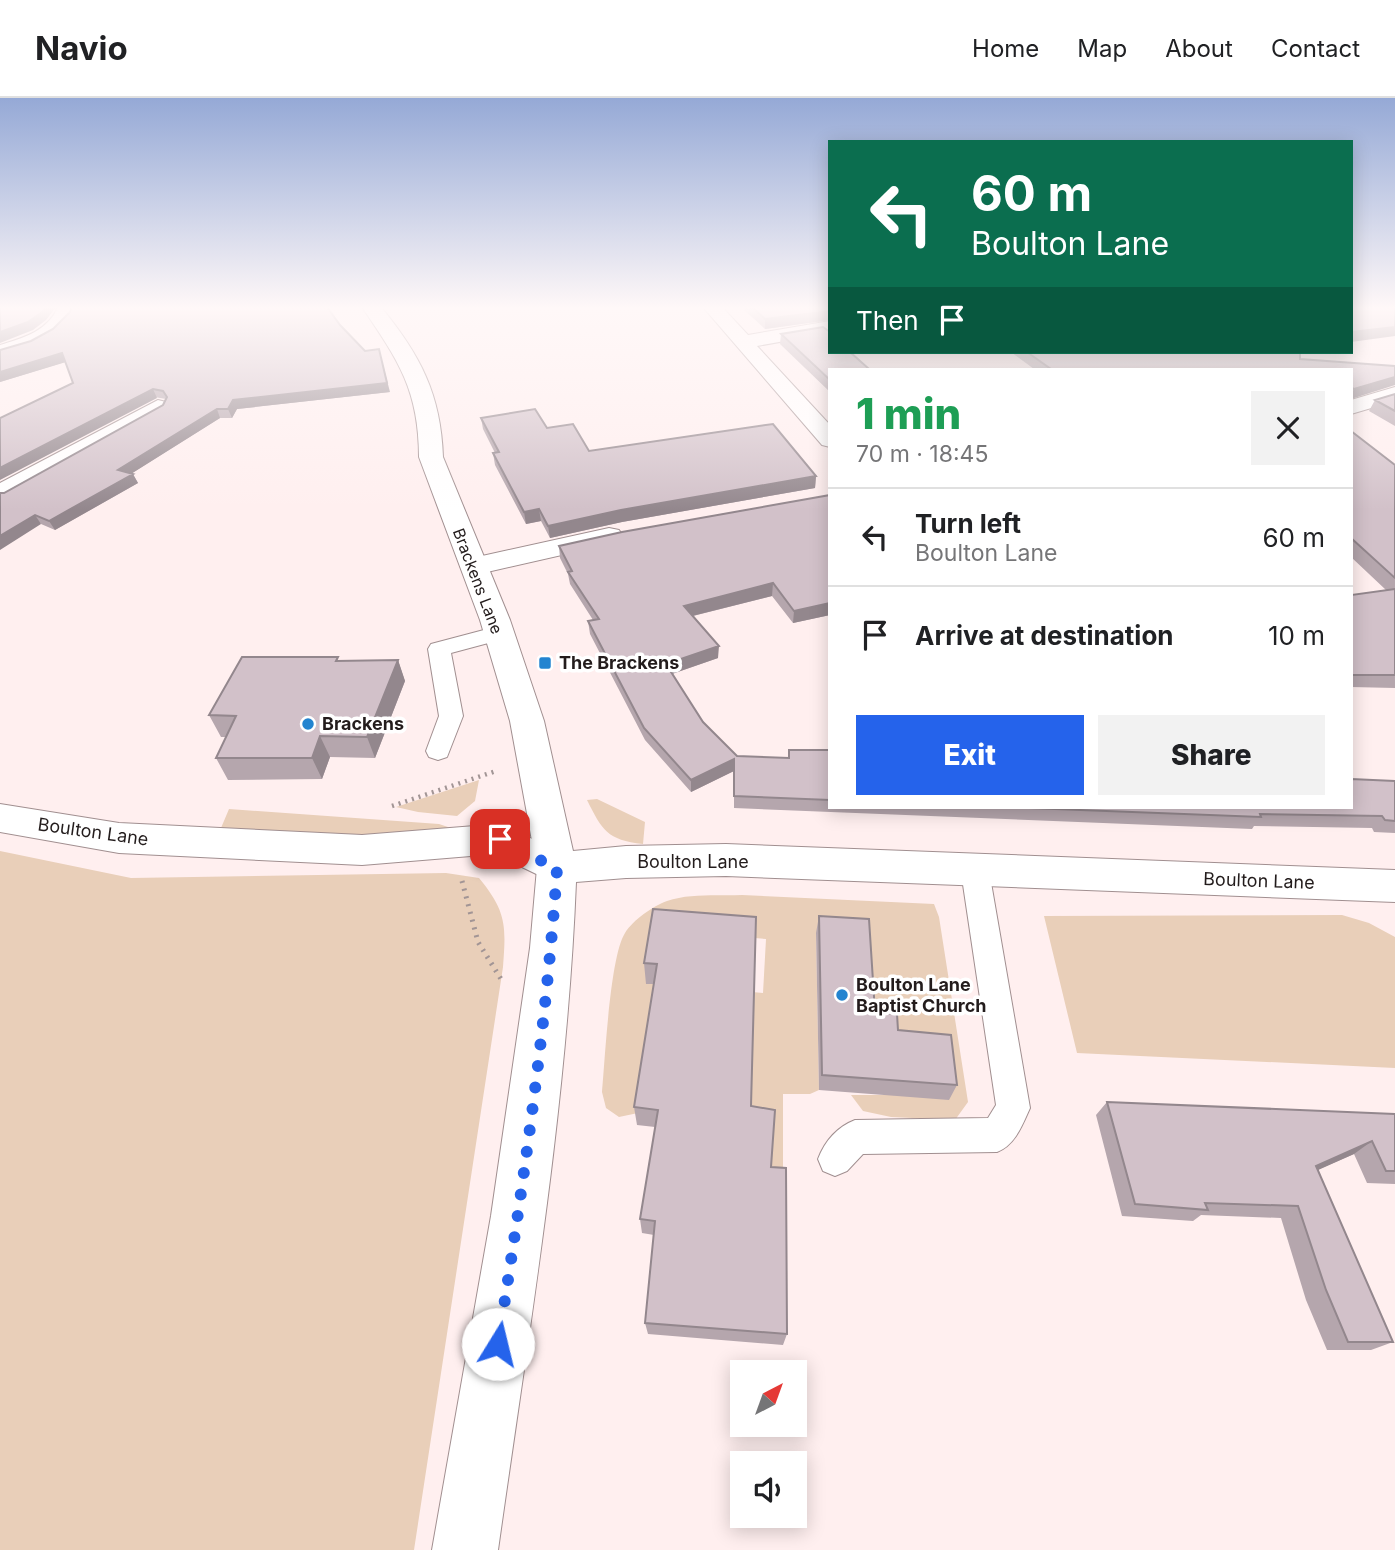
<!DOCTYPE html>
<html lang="en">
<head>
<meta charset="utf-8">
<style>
  :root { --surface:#fff; --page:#f2f2f2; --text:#202124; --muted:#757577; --line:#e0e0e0; --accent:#2563eb }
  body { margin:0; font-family:Inter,sans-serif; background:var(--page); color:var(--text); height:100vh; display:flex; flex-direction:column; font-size:26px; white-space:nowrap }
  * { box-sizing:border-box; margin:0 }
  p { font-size:23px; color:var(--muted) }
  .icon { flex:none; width:38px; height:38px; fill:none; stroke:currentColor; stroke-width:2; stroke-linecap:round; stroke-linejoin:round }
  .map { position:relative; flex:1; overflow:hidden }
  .details { position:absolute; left:828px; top:270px; width:525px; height:441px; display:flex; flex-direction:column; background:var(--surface); border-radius:0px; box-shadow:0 4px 18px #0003 }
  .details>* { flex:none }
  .top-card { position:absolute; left:828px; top:42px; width:525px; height:214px; border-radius:0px; box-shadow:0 4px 18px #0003; background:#0b6e4f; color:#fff; overflow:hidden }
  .needle { width:46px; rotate:41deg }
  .fabs { position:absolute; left:730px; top:1262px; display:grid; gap:14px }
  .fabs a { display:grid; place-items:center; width:77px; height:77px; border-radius:0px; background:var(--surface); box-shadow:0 4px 18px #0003; font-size:35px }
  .pin { position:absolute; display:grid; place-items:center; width:60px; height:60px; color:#fff; margin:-30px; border-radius:14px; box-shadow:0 4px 10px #0006 }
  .me { position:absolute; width:77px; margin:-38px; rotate:9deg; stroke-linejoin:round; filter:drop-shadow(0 0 5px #0008) }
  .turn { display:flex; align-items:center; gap:24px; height:147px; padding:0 28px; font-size:32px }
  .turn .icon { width:91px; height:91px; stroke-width:2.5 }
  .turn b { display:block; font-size:49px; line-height:60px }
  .then { display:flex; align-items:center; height:66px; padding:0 28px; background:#0003; gap:14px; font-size:26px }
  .round { display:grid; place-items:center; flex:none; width:74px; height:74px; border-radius:0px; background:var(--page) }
  .summary { display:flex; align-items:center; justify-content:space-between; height:119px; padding:0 28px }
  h1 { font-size:42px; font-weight:800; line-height:52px; color:#1e9e55 }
  .cta { display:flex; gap:14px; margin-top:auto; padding:14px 28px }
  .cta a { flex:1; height:80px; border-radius:0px; background:var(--accent); color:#fff; font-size:28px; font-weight:800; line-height:80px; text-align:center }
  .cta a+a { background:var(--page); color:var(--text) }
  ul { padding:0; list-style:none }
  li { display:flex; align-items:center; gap:21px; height:98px; padding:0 28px; border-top:2px solid var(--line) }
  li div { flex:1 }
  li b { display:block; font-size:26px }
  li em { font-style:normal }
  header { display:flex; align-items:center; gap:42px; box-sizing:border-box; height:98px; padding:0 35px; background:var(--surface); border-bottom:2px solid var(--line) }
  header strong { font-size:33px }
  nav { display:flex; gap:38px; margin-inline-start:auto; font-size:24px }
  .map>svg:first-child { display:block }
</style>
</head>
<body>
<header>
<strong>Navio</strong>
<nav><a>Home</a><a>Map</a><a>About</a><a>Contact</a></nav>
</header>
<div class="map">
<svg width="1395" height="1452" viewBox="0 0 1395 1452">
  <rect width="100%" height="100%" fill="#ffefef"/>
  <path fill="#e9cfb9" d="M479,682L475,703L457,718L418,714L396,709Z
    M597,701L645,724L643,746C607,742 602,732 587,702Z
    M229,711L439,726L457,732L391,739L221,730Z
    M0,753L131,780L446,775L479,780C507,814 506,828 503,869L414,1452H0Z
    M742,797L934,806L939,819L968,1004L955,1022L891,1019L863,1013L851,997H895L871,930L816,835L819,992L810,996H783V1086L718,1021L731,892L763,895L766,841L654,832L646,885L659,886L638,1015L619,1019L606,1010L602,994C605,962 610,858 625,835C633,822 653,808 667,803C690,795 718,798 742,797Z
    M1342,817L1369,825L1395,839V970L1077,955L1044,818Z"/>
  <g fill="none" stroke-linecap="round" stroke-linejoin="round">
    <defs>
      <path id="lane" d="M499,528L507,530L510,535L507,540L451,555L463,618L447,659L438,662L429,659L426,653L439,618L428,551L431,546Z
        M975,762L985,765L989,773L1030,1010C1022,1028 1015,1047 997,1054L863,1056L847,1073L835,1078L823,1073L818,1061C825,1043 837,1029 855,1022L988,1020L996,1007L961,773L965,765Z"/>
      <path id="street" d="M58,209H77C65,241 31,252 0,260V247C23,240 48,233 58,209Z
        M703,209H722L748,237L830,223V235L757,248L830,327V349L822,347Z
        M1395,289V303L1351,316V302Z
        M158,302L166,304L169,309L166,314L9,402L0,404V385Z
        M609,430L619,432L623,438L619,444L474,477L464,474L460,468L464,462Z
        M0,706L119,725L362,737L500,726L571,759L577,770L571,781L557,786L495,756L362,767L119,755L0,734Z"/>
      <path id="secondary" d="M362,209H381C420,257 441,296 443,359L510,522L544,623L573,753L626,748L726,746L1395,772V804L726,778L626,780L576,784C567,1008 529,1231 498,1452H432L491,1118L530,850L537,770L510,623L480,522L419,359C419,292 398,262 362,209Z"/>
    </defs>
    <use href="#lane" stroke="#a18f90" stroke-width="2"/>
    <use href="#street" stroke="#a18f90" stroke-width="2"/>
    <use href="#secondary" stroke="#a18f90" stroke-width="2"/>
    <path stroke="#a29595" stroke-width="4.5" stroke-dasharray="2 5" stroke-linecap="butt" d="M392,708L496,673"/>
    <path stroke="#a29595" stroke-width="5" stroke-dasharray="2 6" stroke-linecap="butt" d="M462,783L478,844L501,881"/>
    <use href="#lane" fill="#fff" fill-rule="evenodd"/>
    <use href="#street" fill="#fff" fill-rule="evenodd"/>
    <use href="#secondary" fill="#fff" fill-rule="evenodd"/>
  </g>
  <path fill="#b5a6ad" d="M741,209H830V222L765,231Z
    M781,236L830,271V294L780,246Z
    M0,252L390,294L237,311L232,320H220L132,375L138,385L55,432L41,426L4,395L163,307L166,301L73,285L65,264L0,284Z
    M1011,254H1300V261L1395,268L1351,301V271H1034Z
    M1395,296V328L1369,313L1375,302Z
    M481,320L547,330L589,353L816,378L815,390L622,424L550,440L541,423L526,426L495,367L493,355H495L483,331Z
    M1351,333L1395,367V590L1351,589V497L1386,492L1351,459Z
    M830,397V517L793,525L772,498L693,518L718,560L672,576L703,624L737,658L788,660L789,652H830V709H1351L1395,683V735L1374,734L1372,730L1254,728L1252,731L734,710V673L691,694L645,642L590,536L588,523L593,522L570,486L568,476L560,460L559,448Z
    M398,562L405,583L375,660L330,659L322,681L228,682L216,660L226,639H221L209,617L339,563Z
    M653,811L751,1008L771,1069L787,1236L783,1247L648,1236L645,1225L654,1137L642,1135L640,1121L655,1029L637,1027L634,1009L654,886H646L644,865Z
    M819,818L875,914L898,932L957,987L949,1002L819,992L816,835Z
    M1107,1004L1395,1016V1086L1367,1085L1354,1056L1317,1072L1393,1244L1371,1252H1327L1306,1202L1281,1120L1201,1117L1193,1123L1122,1118L1096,1017Z"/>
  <path fill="#93878d" d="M46,209H56L46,222L33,232L0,245V234Z
    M830,213V222L765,231V221Z
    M1395,229V238L1351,244V234Z
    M379,251L390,294L237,311L232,320L228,311L233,302Z
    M62,255L66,264L0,284V274Z
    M1395,279V287L1351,301V297L1354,291Z
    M153,291L157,300L0,382V370Z
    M217,311L220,320L123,381L118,372Z
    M133,376L138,385L55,432L49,423Z
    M816,378L815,390L622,424L550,440L548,428L621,412Z
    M539,411L541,423L526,426L524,414Z
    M35,417L41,426L0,452V438Z
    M773,485L772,498L684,520V508Z
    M830,505V517L793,525L794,513Z
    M719,548L718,560L666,578V566Z
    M398,562L405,583L375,660L367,639Z
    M320,638L330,659L322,681L312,660Z
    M734,661V673L691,694V682Z
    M1372,1043L1354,1056L1298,1081L1316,1068Z"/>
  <path fill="#d2c1c9" stroke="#93878d" stroke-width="2" d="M0,209H46L42,214L28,224L0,234Z
    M72,209H327L340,227L365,253L379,251L387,285L233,302L228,311H217L118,372L133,376L49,423L35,417L0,438V395H4L163,307L167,299L163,293L153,291L0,370V320L73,285L62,255L0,274V252L31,243L53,231L70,214Z
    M752,209H830V213L765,221Z
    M1351,209H1395V229L1351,234Z
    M823,229L830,234V254H850L869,271H830V282L781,236Z
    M1027,254H1300V261L1395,268V279L1354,291L1351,289V271H1051Z
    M1395,296V313L1375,302Z
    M535,311L547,330L573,326L589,353L773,326L816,378L621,412L548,428L539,411L524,414L493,355L499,354L481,320Z
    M1351,333L1395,367V480L1351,440Z
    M830,397V505L794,513L773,485L684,508L719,548L666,566L703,624L737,658L789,660V652H830V702L734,698V661L691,682L644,630L588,523L599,521L568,474L572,473L559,448L622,434Z
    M1395,491V577H1351V497Z
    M242,559H338L336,563L398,562L367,639L320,638L312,660H216L236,618L209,617Z
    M1351,681L1395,683V723L1385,722L1382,718L1260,716L1261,719L1006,709H1351Z
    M653,811L756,819L751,1008L775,1012L771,1069L786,1070L787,1236L645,1225L655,1123L640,1121L658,1012L634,1009L657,866L644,865Z
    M819,818L869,821L875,914L897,916L898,932L951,937L957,987L822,977Z
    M1107,1004L1395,1016V1073H1386L1372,1043L1316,1068L1393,1244H1348L1326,1192L1298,1108L1205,1105L1208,1112L1135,1106Z"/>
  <linearGradient id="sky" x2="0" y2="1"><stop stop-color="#95a9d6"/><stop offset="0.51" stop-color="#fff8f8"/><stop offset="1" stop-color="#fff8f8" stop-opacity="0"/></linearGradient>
  <rect width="1395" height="412" fill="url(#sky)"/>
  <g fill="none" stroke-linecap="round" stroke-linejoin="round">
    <path stroke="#2563eb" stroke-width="12" stroke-dasharray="0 21.6" d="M498,1246C523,1088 546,930 557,771L500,741"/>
  </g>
  <g fill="#2384d0" stroke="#fff" stroke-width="2.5">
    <rect x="538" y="558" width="14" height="14" rx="3.5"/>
    <circle cx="308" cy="626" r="7"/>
    <circle cx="842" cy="897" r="7"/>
  </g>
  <g text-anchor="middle" stroke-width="7" stroke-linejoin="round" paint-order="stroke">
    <g font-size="16" fill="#231c1c" stroke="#fff">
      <text transform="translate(478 483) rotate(69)" y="6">Brackens Lane</text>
    </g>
    <g font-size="18" font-weight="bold" fill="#231c1c" stroke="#fff" text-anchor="start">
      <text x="559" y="571">The Brackens</text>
      <text x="322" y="632">Brackens</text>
      <text x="856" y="893">Boulton Lane<tspan x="856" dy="21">Baptist Church</tspan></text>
    </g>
    <g font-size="18" fill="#231c1c" stroke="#fff">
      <text transform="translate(93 734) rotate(8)" y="6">Boulton Lane</text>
      <text x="693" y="770">Boulton Lane</text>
      <text transform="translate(1259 783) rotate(2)" y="6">Boulton Lane</text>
    </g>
  </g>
</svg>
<div class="fabs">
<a><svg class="needle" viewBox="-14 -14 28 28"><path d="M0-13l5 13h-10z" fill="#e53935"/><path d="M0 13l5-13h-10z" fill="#757577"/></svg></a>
<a><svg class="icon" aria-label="sound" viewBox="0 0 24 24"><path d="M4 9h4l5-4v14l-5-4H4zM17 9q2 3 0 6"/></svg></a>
</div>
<div class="pin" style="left:500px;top:741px;background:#d93025"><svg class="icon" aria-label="arrive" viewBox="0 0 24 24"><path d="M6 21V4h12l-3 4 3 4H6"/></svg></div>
<svg class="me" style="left:498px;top:1246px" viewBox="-20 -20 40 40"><circle r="19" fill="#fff"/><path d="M0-13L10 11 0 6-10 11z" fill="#2563eb"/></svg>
<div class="top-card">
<div class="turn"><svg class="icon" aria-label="left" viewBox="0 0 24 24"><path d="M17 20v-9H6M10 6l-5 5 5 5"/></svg><div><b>60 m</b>Boulton Lane</div></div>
<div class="then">Then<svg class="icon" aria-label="arrive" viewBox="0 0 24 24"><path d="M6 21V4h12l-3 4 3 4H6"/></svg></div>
</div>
<section class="details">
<div class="summary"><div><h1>1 min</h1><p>70 m · 18:45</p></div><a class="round"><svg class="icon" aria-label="close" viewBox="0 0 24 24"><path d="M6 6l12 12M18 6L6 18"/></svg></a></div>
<ul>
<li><svg class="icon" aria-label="left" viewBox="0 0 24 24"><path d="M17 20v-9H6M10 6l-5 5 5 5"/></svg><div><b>Turn left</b><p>Boulton Lane</p></div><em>60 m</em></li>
<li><svg class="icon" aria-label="arrive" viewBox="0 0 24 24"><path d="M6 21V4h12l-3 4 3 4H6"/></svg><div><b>Arrive at destination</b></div><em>10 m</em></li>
</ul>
<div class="cta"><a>Exit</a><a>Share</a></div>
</section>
</div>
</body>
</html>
